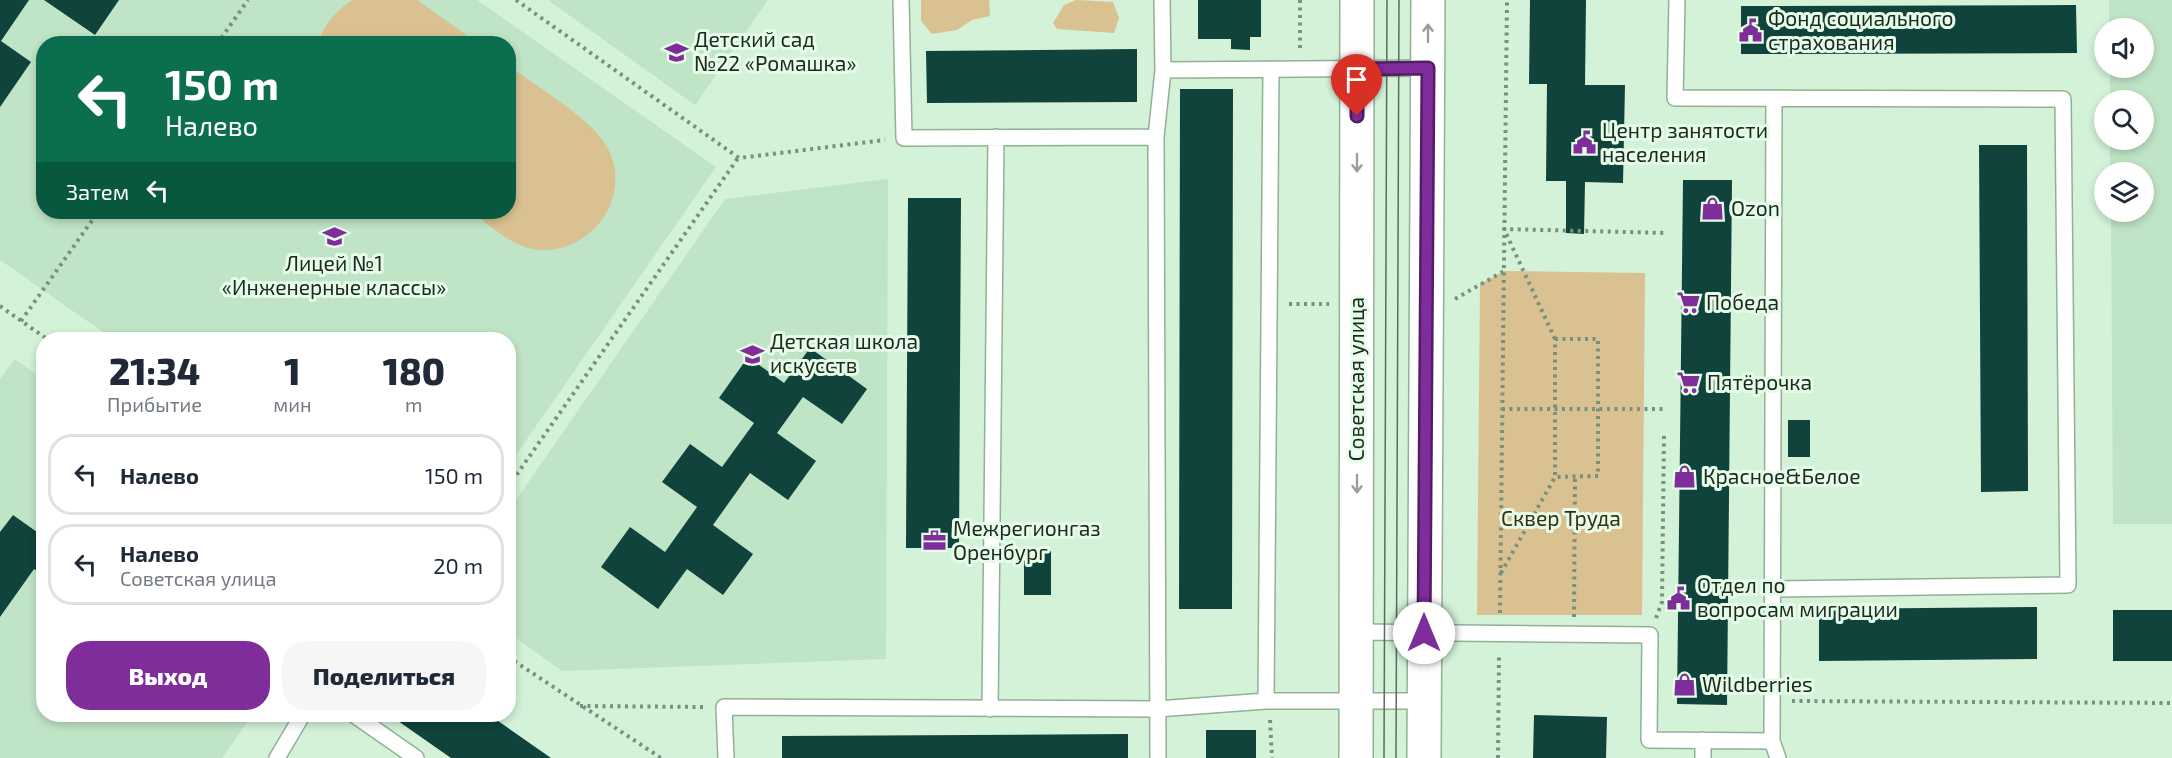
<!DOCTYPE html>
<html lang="ru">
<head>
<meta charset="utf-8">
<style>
  :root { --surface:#fff; --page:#f6f6f7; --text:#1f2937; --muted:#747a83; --line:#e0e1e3; --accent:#802d9c }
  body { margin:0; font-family:"Exo 2",sans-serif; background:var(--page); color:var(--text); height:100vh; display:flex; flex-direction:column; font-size:22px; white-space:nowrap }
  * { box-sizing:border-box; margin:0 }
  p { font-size:20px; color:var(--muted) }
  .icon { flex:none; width:33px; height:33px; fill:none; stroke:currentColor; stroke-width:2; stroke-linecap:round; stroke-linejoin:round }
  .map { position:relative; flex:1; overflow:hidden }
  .drawer { position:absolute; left:36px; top:332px; width:480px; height:390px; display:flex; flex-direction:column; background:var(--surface); border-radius:24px; box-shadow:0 3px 9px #0003 }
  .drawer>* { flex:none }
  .hud { position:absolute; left:36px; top:36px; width:480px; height:183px; border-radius:24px; box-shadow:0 3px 9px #0003; background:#0b6e4f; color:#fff; overflow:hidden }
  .tools { position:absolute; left:2094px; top:18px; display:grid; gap:12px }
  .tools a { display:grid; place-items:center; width:60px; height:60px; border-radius:50%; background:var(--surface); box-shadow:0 3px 9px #0003; font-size:30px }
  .pin { position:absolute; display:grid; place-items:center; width:51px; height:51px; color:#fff; margin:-62px -26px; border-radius:50% 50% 50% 0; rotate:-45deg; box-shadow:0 0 6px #0007 }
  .pin .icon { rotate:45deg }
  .me { position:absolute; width:66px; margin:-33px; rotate:0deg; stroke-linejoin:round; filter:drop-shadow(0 0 4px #0008) }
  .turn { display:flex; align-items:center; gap:21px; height:126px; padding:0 30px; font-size:27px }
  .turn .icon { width:78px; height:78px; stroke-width:2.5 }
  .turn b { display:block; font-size:42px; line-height:51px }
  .then { display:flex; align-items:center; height:57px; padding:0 30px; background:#0003; gap:12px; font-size:22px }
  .eta { display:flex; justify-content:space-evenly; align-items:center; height:102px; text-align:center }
  .eta b { font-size:36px; font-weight:800; line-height:42px }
  .button { display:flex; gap:12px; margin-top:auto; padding:12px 30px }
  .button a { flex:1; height:69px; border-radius:24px; background:var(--accent); color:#fff; font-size:24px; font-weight:800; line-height:69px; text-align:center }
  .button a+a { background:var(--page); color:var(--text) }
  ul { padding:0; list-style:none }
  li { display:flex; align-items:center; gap:18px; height:81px; margin:0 12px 9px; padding:0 18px; border:3px solid var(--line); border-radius:24px }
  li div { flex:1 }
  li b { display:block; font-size:22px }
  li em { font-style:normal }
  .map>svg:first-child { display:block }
</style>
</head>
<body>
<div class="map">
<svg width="2172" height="758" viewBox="0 0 2172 758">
  <rect width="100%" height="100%" fill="#d3f2d8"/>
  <path fill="#c0e4c6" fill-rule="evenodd" d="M0,0H477L716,167L509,465L508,339H113L0,260ZM44,44H508V212H44Z
    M548,0H768L695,105Z
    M2109,0H2172V524H2113L2111,212H2144V172H2110V140H2144V100H2110V68H2144V28H2109Z
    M888,179L886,659L562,671L509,633V510L725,199Z
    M15,359L43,379L44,714H253L222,758H0V379Z"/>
  <path fill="#d9c191" d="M353,0H417L478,43H318C324,24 336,10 353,0Z
    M921,0H989L990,16L972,20L957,30L932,34L921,21Z
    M1076,0L1113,2L1119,18L1114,33L1057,29L1053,23L1064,5Z
    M509,66C537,87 591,118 607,147C635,197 589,258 533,249C510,245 490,225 471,212H508Z
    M1504,271L1645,273L1642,615H1477L1480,284Z"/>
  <path fill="#0f433c" d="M0,0H29L1,41L31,62L0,107Z
    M44,0H119L95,35Z
    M1198,0H1261V37H1250V50L1231,49V39H1198Z
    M1530,0H1586L1585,85H1625L1623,183L1585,182L1584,234L1566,233V181H1546L1547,84H1529Z
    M2076,5L2077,53L1741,54V6Z
    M1137,49V102L927,103L926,51Z
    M1180,89H1233L1232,609H1179Z
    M1979,145H2027L2028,491L1981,492Z
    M1683,180H1732L1727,705L1677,704Z
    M908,198H961L959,548H906Z
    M810,348L867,389L842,424L803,397L777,433L816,461L788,500L750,473L713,525L753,554L723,595L687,569L658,609L601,567L630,527L665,552L697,507L662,482L690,444L722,467L754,423L719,398L748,357L784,383Z
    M1788,420H1810V457H1788Z
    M13,515L44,537V576L34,569L0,617V532Z
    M1051,551V595H1024V552Z
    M2037,607V659L1819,661V609Z
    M2113,610H2172V661H2113Z
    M388,714H488L551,758H451Z
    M1534,715L1607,717L1606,758H1533Z
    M1206,730H1256V758H1206Z
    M1128,734V758H782V736Z"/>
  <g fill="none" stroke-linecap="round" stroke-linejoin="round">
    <defs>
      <path id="service" d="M901,0L904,138L1156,137
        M1677,0L1675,98L2063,99L2068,585L1772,589
        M1163,70L1428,68
        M1774,98L1772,741L1778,758
        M1356,632L1650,635L1649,740L1772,741
        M1266,701L1271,70
        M990,709L996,137
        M353,714L416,758
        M277,758L303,714
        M726,758L724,707L1157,709L1266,701H1424
        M1158,758L1156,137L1163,70L1162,0
        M1703,758V740"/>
      <path id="secondary" d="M1356,758L1357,0
        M1424,758L1428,0"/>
    </defs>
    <use href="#service" stroke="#93b097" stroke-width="18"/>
    <use href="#secondary" stroke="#93b097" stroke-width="36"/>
    <path stroke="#7a907e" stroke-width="4" stroke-dasharray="3 4.5" stroke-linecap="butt" d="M516,0L739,158L885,140
      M1300,0V50
      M217,44L248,0
      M1455,299L1504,271
      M1289,304H1329
      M0,306L47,339
      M21,321L98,212
      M1555,339H1598V476L1555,477Z
      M1555,339L1504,229L1667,233
      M1502,409H1664
      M508,487L738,158
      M1501,573L1555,477
      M1500,613L1507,0
      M1574,617L1575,476
      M1656,618L1662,602L1664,435
      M508,657L661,758
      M1792,701L2172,703
      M580,706L705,707
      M1270,720L1272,758
      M1498,758L1499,654"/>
    <use href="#service" stroke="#fff" stroke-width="15"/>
    <use href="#secondary" stroke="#fff" stroke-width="33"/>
    <path stroke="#5a6d5d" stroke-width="1.5" d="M1384,758L1387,0
      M1396,758L1399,0"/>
  </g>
  <defs><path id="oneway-shaft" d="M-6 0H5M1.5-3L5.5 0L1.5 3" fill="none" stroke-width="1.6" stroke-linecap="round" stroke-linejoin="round" transform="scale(1.5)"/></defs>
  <g stroke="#999f9a">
    <use href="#oneway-shaft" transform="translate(1428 33) rotate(-90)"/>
    <use href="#oneway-shaft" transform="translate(1357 163) rotate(90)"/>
    <use href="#oneway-shaft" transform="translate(1357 484) rotate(90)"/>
  </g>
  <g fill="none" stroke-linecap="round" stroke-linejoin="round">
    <defs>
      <path id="route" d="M1357,116V69L1428,68L1424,633"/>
    </defs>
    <use href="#route" stroke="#531d65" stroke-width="15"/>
    <use href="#route" stroke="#802d9c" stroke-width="10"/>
  </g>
  <defs>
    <symbol id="civic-bare" viewBox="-9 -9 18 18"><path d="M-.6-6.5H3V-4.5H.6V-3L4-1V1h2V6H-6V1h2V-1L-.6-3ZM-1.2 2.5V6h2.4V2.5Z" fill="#802d9c" stroke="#e5fde8" stroke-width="2.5" paint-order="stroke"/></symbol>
    <symbol id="school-bare" viewBox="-9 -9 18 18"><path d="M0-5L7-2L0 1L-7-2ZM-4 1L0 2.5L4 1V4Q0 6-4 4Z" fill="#802d9c" stroke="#e5fde8" stroke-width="2.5" paint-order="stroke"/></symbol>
    <symbol id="shop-bare" viewBox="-9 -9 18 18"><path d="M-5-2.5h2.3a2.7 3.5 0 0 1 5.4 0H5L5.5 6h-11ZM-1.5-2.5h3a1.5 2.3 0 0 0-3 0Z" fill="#802d9c" stroke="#e5fde8" stroke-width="2.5" paint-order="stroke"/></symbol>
    <symbol id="supermarket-bare" viewBox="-9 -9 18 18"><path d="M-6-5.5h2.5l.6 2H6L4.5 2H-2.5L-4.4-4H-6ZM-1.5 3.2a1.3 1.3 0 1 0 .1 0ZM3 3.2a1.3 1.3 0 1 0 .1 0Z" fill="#802d9c" stroke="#e5fde8" stroke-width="2.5" paint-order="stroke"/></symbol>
    <symbol id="office-bare" viewBox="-9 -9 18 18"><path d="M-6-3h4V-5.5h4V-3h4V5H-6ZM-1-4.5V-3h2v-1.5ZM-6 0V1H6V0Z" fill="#802d9c" stroke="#e5fde8" stroke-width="2.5" paint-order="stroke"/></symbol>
  </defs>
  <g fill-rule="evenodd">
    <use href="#civic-bare" x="1734" y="14" width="33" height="33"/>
    <use href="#school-bare" x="660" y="36" width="33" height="33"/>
    <use href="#civic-bare" x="1568" y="126" width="33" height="33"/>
    <use href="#shop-bare" x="1696" y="192" width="33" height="33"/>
    <use href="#school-bare" x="318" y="220" width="33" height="33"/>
    <use href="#supermarket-bare" x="1672" y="286" width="33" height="33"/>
    <use href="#school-bare" x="736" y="338" width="33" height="33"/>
    <use href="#supermarket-bare" x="1672" y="366" width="33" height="33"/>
    <use href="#shop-bare" x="1668" y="460" width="33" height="33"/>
    <use href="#office-bare" x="918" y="524" width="33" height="33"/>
    <use href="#civic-bare" x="1662" y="582" width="33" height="33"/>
    <use href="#shop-bare" x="1668" y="668" width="33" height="33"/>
  </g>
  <g text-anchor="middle" stroke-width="6" stroke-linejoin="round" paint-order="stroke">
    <g font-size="21" fill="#1d291f" stroke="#e5fde8" text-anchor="start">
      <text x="1768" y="26">Фонд социального<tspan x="1768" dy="24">страхования</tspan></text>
      <text x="694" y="47">Детский сад<tspan x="694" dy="24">№22 «Ромашка»</tspan></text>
      <text x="1602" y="138">Центр занятости<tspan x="1602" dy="24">населения</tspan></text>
      <text x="1731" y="216">Ozon</text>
      <text x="334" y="271" text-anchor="middle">Лицей №1<tspan x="334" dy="24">«Инженерные классы»</tspan></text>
      <text x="1706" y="310">Победа</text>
      <text x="770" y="349">Детская школа<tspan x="770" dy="24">искусств</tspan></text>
      <text x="1707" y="390">Пятёрочка</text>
      <text x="1703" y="484">Красное&amp;Белое</text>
      <text x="953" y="536">Межрегионгаз<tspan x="953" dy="24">Оренбург</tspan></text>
      <text x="1697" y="593">Отдел по<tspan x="1697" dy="24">вопросам миграции</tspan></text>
      <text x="1702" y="692">Wildberries</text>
    </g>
    <g font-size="21" fill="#1d291f" stroke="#e5fde8">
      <text transform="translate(1357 379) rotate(-90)" y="7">Советская улица</text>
    </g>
    <g font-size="21" fill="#3a2c0f" stroke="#e5fde8">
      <text x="1561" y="526">Сквер Труда</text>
    </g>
  </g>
</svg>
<div class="tools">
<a><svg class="icon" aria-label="sound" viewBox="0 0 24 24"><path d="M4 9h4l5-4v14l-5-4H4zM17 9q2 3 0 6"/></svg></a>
<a><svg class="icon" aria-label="search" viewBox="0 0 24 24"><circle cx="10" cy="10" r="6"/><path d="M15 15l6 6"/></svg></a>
<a><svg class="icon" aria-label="layers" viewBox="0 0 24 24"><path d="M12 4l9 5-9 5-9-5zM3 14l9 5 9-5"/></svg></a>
</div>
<div class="pin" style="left:1357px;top:116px;background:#d93025"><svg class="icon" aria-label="arrive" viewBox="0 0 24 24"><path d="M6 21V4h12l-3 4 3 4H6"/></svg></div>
<svg class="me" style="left:1424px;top:633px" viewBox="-20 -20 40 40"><circle r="19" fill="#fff"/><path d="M0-13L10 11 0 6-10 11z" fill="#802d9c"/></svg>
<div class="hud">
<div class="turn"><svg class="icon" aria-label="left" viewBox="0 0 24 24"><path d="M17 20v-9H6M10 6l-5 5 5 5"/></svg><div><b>150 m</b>Налево</div></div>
<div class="then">Затем<svg class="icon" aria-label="left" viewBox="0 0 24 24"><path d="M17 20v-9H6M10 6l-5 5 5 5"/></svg></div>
</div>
<section class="drawer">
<div class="eta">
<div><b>21:34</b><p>Прибытие</p></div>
<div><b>1</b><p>мин</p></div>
<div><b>180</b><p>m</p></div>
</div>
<ul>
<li><svg class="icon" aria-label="left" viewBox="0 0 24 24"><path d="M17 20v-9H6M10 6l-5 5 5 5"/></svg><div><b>Налево</b></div><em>150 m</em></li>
<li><svg class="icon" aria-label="left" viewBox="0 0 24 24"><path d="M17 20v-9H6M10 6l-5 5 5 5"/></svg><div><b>Налево</b><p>Советская улица</p></div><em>20 m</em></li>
</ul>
<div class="button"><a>Выход</a><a>Поделиться</a></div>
</section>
</div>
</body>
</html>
